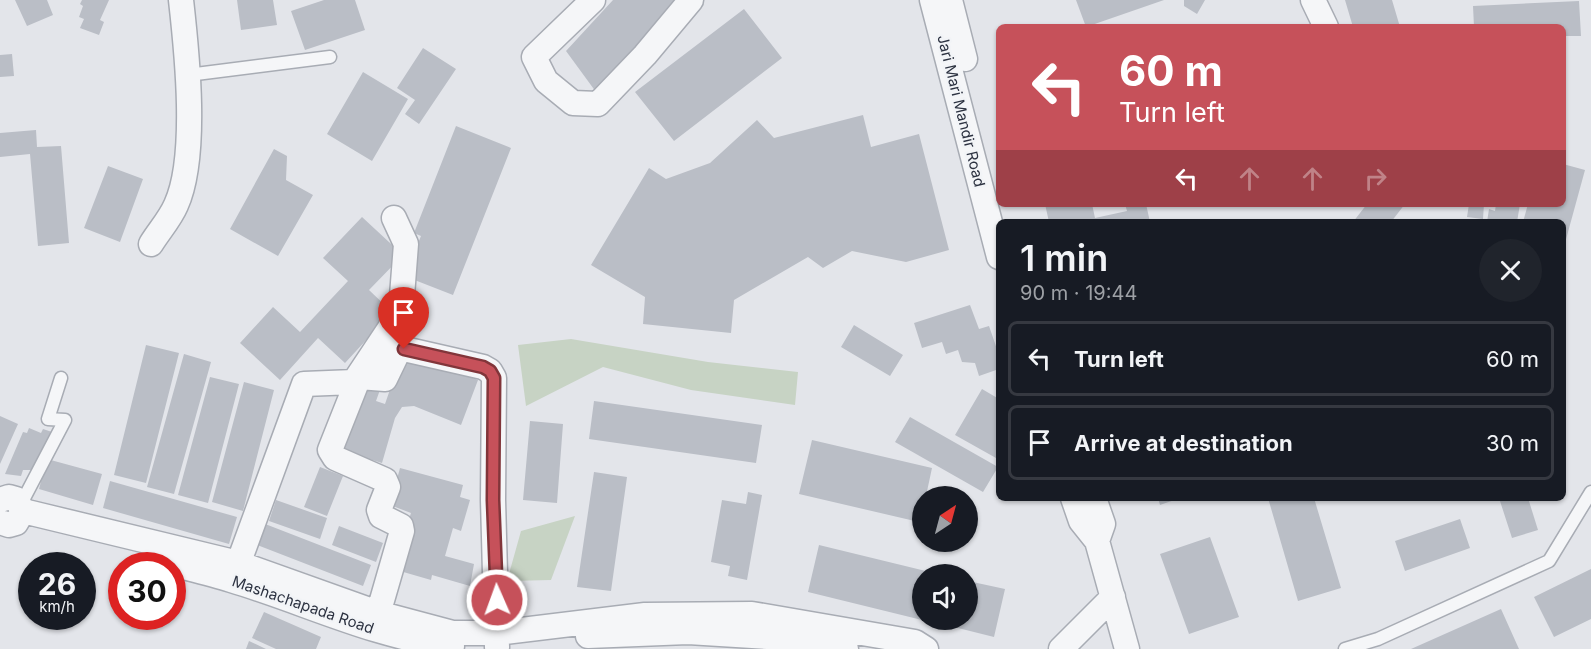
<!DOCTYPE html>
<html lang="en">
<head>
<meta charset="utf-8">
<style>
  :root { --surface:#171b24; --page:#20242c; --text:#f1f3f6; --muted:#9ea1a6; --line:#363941 }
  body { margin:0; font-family:Inter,sans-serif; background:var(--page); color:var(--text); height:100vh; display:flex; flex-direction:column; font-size:22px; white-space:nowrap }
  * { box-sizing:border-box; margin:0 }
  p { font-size:20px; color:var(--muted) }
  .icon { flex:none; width:33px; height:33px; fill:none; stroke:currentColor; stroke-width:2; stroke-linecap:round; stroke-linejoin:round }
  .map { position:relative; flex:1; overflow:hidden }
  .drawer { position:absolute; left:996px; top:219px; width:570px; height:282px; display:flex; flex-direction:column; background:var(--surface); border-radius:9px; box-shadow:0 2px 4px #0004 }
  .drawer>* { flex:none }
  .banner { position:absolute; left:996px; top:24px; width:570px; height:183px; border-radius:9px; box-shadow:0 2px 4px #0004; background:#c6515a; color:#fff; overflow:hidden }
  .needle { width:39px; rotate:36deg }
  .buttons { position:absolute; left:912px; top:486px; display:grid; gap:12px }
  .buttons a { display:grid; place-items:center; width:66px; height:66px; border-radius:50%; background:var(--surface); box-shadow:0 2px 4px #0004; font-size:30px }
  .speed { position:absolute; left:18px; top:552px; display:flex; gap:12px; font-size:30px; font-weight:700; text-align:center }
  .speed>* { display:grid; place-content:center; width:78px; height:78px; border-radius:50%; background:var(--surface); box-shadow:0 2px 4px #0004; line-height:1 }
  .speed small { font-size:15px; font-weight:400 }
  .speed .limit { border:9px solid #d22; background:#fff; color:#111 }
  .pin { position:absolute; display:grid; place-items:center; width:51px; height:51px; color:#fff; margin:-62px -26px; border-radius:50% 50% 50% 0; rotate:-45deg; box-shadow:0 0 6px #0007 }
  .pin .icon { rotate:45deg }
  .me { position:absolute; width:66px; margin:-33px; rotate:358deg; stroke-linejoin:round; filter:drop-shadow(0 0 4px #0008) }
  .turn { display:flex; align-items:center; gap:21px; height:126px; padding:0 24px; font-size:27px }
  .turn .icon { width:78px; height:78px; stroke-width:2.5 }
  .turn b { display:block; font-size:42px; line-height:51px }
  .lanes { display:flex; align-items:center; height:57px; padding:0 24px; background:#0003; justify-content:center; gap:30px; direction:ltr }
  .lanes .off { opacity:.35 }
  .round { display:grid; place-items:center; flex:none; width:63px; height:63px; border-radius:32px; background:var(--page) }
  .head { display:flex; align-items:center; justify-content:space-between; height:102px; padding:0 24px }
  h1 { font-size:36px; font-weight:600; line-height:45px }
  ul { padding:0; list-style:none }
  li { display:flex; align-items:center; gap:18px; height:75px; margin:0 12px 9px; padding:0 12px; border:3px solid var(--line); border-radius:9px }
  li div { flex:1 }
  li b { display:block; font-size:22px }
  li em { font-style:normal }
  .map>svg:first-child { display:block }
</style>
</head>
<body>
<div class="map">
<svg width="1591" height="649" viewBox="0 0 1591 649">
  <rect width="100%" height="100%" fill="#e3e5ea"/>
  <path fill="#c7d3c4" d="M571,339L708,362L798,372L795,405L691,390L603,367L526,406L518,345Z
    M575,516L551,580L507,581L521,531Z"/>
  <path fill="#babec6" d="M15,0H47L53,15L27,26Z
    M82,0H109L100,20L104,22L99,35L80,28L84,19L79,17L83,6L80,4Z
    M237,0H273L277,25L241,30Z
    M324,0H355L365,30L305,50L291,11Z
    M613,0H681L596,92L566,51Z
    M1076,0H1164L1086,27Z
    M1184,0H1205L1197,14L1184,6Z
    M1345,0H1392L1400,27H1353Z
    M1579,1L1581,36H1563V27H1474L1473,6Z
    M744,9L782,58L674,141L635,92Z
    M423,48L456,69L419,124L405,114L415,100L397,88Z
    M12,54L14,76L0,77V55Z
    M363,72L408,99L372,161L327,134Z
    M863,115L871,147L919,134L949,250L906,262L852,251L823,268L808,257L734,300L731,333L643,324L645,297L591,265L649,168L666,179L710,163L757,120L774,138Z
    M456,126L511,148L453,295L412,279L418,263L411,260L421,236L414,233Z
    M36,130L37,147L61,146L69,243L38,246L30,154L0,157V133Z
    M274,149L287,156L286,180L313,195L278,256L230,229Z
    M1563,164L1585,170L1565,243L1563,242V222H1523L1528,204H1563Z
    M108,166L143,179L120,242L84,228Z
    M1045,204H1092L1095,218L1127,211L1125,204H1146L1150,222H1049Z
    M1367,204H1405L1391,222H1353Z
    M1469,204H1484L1483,219L1467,217Z
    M1496,204H1520L1517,222H1487L1489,209L1495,211Z
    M362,217L403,255L369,290L392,312L345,363L318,338L280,380L240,343L273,307L300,332L348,281L323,258Z
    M970,305L979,329L989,326L999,355V369L979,376L975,363L962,362L958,350L946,354L942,342L922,348L914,323Z
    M854,325L903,355L890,376L841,347Z
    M146,345L179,353L146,483L114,475Z
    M403,352L478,380L461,425L414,406L402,407L395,418L382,463L356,455L334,454L358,379L381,387L376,401L385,404Z
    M184,354L211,362L174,494L147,487Z
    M210,377L239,384L208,503L178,495Z
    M244,382L274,390L243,511L212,502Z
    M982,389L999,399V452L996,458L955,435Z
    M594,401L762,425L756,463L589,439Z
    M0,416L18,424L0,464Z
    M910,417L998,467L983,492L895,442Z
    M530,421L563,424L557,503L523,500Z
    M29,428L41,433L43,429L52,432L34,470H23L21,476L5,474L23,432L27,433Z
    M812,440L932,468L926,496H922L919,522L799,494Z
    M47,459L102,474L93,505L39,489Z
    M320,467L343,476L327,516L304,507Z
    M400,468L463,485L460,497L470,500L461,531L453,528L445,556L474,564L470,586L432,575L431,580L393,569L411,513L390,505Z
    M594,472L627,477L611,591L577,587Z
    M110,481L237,517L229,544L103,508Z
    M748,492L762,495L747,580L728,576L730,566L711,562L722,500L746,504Z
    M1158,498H1180L1160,505Z
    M1268,498H1314L1341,588L1298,601Z
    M1499,498H1528L1538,530L1512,538Z
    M276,500L327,518L320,539L269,521Z
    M1460,519L1470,548L1405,571L1395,541Z
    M260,522L371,565L363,586L252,543Z
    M339,526L383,543L376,562L332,545Z
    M1210,537L1239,617L1189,634L1160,554Z
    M819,545L938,574H922V620L808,592Z
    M1591,569V619L1554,637L1534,597Z
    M968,581L1005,589L994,637L926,620H968Z
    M1501,609L1519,649H1411Z
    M264,612L321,637L316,649H276L252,638Z
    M249,641L266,649H246Z"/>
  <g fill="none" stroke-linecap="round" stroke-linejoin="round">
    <defs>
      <path id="lane" d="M188,75L330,57
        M21,504L65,420L48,419L61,378
        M1345,649L1378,639L1549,561L1591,492"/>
      <path id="street" d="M593,0L534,57L546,81L573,103L598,104L645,55L691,0
        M932,0L999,257
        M950,0L965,59
        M1313,0L1326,27
        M151,244C159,231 170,219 176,205C198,157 187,53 181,0
        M1073,498L1081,521L1097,541L1127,649
        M1094,498L1103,524L1097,541
        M0,500L9,497L16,499L23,511L16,523L9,525L0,522
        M23,511L238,563L378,613L453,633H497L645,615L752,614L915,642L926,649
        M164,562C186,568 209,573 231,580C305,602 374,637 452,646
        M233,578L304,384L354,382L390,328L402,296L406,244L394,218
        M374,628L402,531L401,526L381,516L379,510L388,487L385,480L335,458L330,450L359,377L385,379L399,350L404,349L483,367L490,371L494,378L493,500L497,647
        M588,636L688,632L783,638L846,649
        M1061,649L1113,597"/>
    </defs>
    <use href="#lane" stroke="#a8acb4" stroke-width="15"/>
    <use href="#street" stroke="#a8acb4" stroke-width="27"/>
    <use href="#lane" stroke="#f5f6f8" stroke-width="12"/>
    <use href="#street" stroke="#f5f6f8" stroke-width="24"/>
  </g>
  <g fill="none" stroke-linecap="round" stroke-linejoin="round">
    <defs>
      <path id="route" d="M404,349L483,367L490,371L494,378L493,500L497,600"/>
    </defs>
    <use href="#route" stroke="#81353a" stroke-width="15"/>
    <use href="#route" stroke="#c6515a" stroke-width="10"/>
  </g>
  <g text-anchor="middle" stroke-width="5" stroke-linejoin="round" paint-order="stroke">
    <g font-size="15" fill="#2c3241" stroke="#f2f4f7">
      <text transform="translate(961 111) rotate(76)" y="5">Jari Mari Mandir Road</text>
      <text transform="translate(303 605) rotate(19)" y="5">Mashachapada Road</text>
    </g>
  </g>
</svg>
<div class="buttons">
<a><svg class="needle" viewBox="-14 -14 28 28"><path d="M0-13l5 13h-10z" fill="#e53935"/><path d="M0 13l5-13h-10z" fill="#9ea1a6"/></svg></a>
<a><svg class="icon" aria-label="sound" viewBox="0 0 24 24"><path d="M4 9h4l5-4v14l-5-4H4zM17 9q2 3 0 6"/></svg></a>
</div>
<div class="speed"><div>26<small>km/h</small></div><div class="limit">30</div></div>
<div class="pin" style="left:404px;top:349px;background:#d93025"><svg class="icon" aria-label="arrive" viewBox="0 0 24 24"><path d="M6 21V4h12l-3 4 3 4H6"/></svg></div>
<svg class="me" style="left:497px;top:600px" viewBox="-20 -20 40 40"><circle r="17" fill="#c6515a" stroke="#fff" stroke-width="3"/><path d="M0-11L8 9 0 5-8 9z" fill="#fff"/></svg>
<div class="banner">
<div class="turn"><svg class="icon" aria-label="left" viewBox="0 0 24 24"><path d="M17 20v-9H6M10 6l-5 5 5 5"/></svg><div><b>60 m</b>Turn left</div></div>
<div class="lanes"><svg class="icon" aria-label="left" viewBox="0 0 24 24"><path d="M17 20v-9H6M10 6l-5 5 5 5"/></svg><svg class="icon off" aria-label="ahead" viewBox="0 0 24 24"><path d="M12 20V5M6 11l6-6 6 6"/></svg><svg class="icon off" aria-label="ahead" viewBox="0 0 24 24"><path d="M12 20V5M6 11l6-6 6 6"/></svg><svg class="icon off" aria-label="right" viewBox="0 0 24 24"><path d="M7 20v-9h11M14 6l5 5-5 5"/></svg></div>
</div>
<section class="drawer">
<div class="head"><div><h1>1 min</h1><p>90 m · 19:44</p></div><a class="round"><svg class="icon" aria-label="close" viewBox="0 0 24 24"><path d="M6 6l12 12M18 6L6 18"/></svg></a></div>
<ul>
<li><svg class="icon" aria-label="left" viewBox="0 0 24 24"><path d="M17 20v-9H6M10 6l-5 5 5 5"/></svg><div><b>Turn left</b></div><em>60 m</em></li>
<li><svg class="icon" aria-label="arrive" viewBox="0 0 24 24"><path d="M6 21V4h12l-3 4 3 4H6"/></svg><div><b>Arrive at destination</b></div><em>30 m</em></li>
</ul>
</section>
</div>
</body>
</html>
